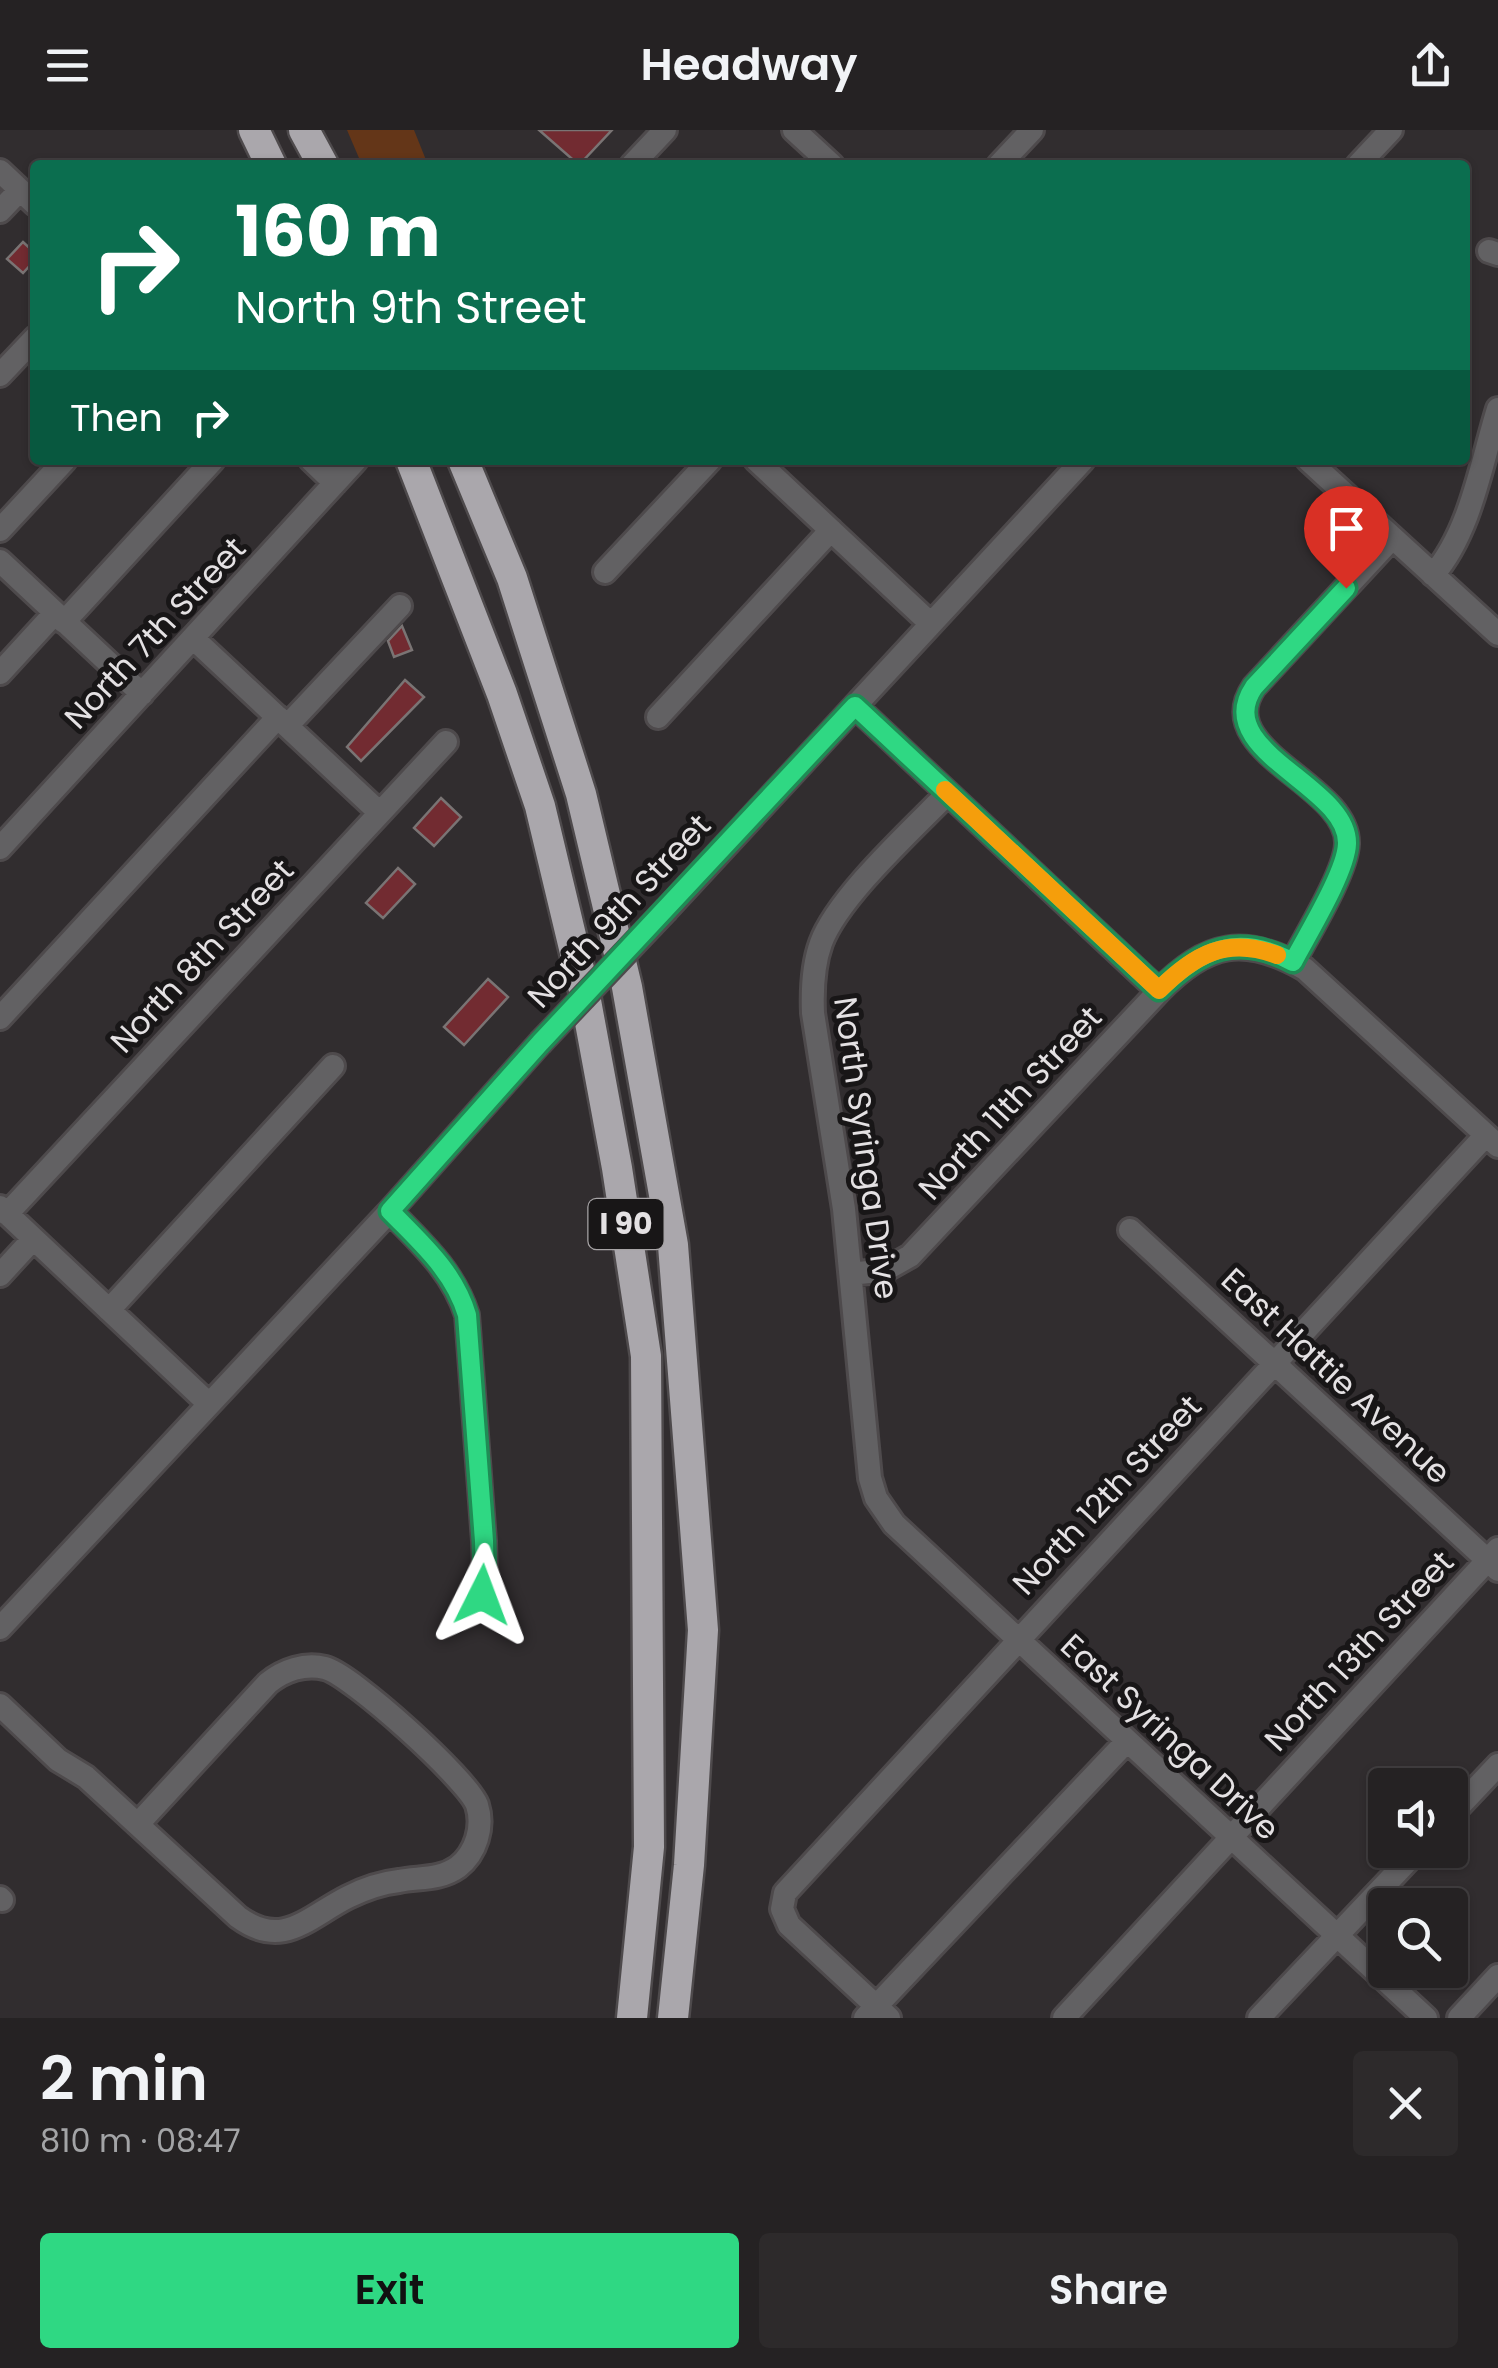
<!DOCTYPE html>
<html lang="en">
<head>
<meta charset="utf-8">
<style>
  :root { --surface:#252223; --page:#2d2a2b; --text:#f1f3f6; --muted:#a3a4a6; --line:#423f41; --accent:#2fd883 }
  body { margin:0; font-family:Poppins,sans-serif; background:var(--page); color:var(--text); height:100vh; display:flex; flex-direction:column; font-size:38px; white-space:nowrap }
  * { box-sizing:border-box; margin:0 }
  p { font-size:32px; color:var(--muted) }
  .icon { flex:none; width:55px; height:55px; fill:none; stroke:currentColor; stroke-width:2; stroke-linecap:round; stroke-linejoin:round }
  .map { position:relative; height:1888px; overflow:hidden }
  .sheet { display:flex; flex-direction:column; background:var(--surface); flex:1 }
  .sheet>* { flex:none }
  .banner { position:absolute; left:30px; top:30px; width:1440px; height:305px; border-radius:10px; box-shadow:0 2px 8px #0004,0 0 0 2px var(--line); background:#0b6e4f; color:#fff; overflow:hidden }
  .buttons { position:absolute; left:1368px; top:1638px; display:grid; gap:20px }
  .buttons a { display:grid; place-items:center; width:100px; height:100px; border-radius:10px; background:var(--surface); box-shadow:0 2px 8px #0004,0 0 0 2px var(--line); font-size:50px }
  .pin { position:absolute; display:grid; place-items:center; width:85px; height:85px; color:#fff; margin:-102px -42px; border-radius:50% 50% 50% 0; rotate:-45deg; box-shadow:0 0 10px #0007 }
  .pin .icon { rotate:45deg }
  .me { position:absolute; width:110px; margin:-55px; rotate:3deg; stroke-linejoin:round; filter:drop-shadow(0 0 8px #0008) }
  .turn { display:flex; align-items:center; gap:35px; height:210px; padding:0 40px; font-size:45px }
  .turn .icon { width:130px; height:130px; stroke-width:2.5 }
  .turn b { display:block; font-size:70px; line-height:85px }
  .then { display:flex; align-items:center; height:95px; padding:0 40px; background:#0003; gap:20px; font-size:38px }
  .round { display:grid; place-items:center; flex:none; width:105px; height:105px; border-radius:10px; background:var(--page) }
  .summary { display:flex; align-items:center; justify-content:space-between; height:170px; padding:0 40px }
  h1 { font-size:60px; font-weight:600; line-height:75px }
  .action { display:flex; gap:20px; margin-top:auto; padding:20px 40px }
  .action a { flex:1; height:115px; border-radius:10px; background:var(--accent); color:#111; font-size:40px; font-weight:600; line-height:115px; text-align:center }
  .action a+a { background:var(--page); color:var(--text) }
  header { display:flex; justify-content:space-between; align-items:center; height:130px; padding:0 40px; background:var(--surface); font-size:45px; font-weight:600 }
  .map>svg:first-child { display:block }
</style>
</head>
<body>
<header><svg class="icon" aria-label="menu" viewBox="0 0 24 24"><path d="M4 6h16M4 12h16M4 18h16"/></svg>Headway<svg class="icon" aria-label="share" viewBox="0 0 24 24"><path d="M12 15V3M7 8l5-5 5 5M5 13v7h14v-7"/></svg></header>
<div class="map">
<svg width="1498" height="1888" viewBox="0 0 1498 1888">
  <rect width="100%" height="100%" fill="#312d2f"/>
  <path fill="#643618" d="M347,0H414L428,35H362Z"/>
  <path fill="#722b31" stroke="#7a7474" stroke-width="2.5" d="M539,0H612L579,35Z
    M23,112L35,123V130L23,143L7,129Z
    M402,496L412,520L394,527L388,511Z
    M405,550L424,567L361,631L347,617Z
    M441,668L461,687L434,716L414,698Z
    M398,738L415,754L383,788L366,773Z
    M488,849L508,867L464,915L444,897Z"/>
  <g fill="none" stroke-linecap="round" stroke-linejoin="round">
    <defs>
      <path id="minor" d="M794,0L832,35
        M632,35L665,0
        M999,35L1032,0
        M1358,35L1391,0
        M0,41L35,74
        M0,81L20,60
        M1489,121L1498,124
        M0,245L35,208
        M311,330L335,353
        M756,330L931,494
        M1308,330L1498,504
        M0,400L65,330
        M0,431L142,564
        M605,442L710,330
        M1433,445C1471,401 1481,334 1498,279
        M64,492L213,330
        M194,509L380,683
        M0,543L55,483
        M855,576L1159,861
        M658,587L831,400
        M287,596L400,476
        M948,663C912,700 838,767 821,813C813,835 812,859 813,883L844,1079L870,1348L876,1368L894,1394L1426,1888
        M0,718L356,330
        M667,779L1083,330
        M1293,832C1307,805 1346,742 1347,714C1349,654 1210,622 1254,557L1392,408
        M0,888L278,587
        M0,1077L209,1274
        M390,1081C421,1113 453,1141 467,1185L484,1411L485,1449L477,1476
        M7,1084L446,612
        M1130,1100L1498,1440
        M851,1144L885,1140L910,1126L1159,861C1207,812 1244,804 1305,839L1498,1016
        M0,1145L33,1109
        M109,1180L333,936
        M0,1498L390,1081L540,913
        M0,1575L58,1630L86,1647L238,1787C283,1820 308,1787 348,1767C364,1759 381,1753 399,1751C419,1747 440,1750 458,1737C476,1723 484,1697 477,1675C468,1650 351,1544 325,1538C305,1533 284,1540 268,1553L138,1694
        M1450,1686L1498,1635
        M0,1768L2,1770
        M865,1888L1127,1611
        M889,1888L789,1795L782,1779L785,1763L1486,1005
        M1064,1888L1498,1419
        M1259,1888L1418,1720
        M1459,1888L1498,1846"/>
      <path id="highway" d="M254,0L271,35
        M304,0L323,35
        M411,330L502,564L540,676L584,860L617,1038L646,1226L649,1717L632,1888
        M463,330L512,448L581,664L627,857L673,1115L703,1500L689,1735L673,1888"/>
    </defs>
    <use href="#minor" stroke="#4e4a4c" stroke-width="28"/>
    <use href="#highway" stroke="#4e4a4c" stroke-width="35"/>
    <use href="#minor" stroke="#626163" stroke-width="22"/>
    <use href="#highway" stroke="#aaa7ac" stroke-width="30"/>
    <defs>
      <path id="minor-bridge" d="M540,913L667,779"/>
    </defs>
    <use href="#minor-bridge" stroke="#4e4a4c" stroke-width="28" stroke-linecap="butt"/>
    <use href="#minor-bridge" stroke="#626163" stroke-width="22"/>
  </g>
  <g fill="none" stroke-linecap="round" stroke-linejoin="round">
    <defs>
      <path id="route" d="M482,1465L485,1449L484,1411L467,1185C454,1141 421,1113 390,1081L540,913L855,576L1159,860C1200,819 1238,802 1293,832C1307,805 1346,742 1347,714C1349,655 1210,622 1254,557L1346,458"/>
    </defs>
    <use href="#route" stroke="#1f8c55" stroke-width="25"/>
    <use href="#route" stroke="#2fd883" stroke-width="18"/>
    <path stroke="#f59e0b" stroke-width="18" d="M945,660L1159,860C1194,825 1226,806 1277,825"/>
  </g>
  <g text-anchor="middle" stroke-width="10" stroke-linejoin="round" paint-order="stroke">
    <rect fill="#181617" stroke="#a7a4a6" stroke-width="2.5" x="588.5" y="1069" width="75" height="50" rx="8"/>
    <g font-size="30" font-weight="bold" fill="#e4e1e3">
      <text x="626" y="1104">I 90</text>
    </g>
    <g font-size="32" fill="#e4e1e3" stroke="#181617">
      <text transform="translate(155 503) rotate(-47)" y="11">North 7th Street</text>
      <text transform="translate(619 781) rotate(-47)" y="11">North 9th Street</text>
      <text transform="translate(202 826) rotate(-47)" y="11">North 8th Street</text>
      <text transform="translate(1010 973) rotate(-47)" y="11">North 11th Street</text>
      <text transform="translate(866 1018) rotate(82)" y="11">North Syringa Drive</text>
      <text transform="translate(1336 1246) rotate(43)" y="11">East Hattie Avenue</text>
      <text transform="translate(1107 1365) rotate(-47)" y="11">North 12th Street</text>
      <text transform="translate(1359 1521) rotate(-47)" y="11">North 13th Street</text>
      <text transform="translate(1170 1607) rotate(43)" y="11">East Syringa Drive</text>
    </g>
  </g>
</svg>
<div class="buttons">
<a><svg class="icon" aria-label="sound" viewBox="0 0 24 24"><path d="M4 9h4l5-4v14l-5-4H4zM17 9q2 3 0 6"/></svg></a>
<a><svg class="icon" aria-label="search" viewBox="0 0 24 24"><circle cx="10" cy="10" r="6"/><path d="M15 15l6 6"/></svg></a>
</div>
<div class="pin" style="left:1346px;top:458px;background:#d93025"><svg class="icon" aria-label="arrive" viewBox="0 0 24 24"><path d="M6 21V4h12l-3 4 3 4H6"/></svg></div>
<svg class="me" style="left:482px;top:1465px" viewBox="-20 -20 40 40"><path d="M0-17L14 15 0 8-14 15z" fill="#2fd883" stroke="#fff" stroke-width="4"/></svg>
<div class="banner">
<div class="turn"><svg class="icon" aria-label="right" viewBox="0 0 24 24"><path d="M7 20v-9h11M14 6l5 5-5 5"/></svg><div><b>160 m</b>North 9th Street</div></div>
<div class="then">Then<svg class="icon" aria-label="right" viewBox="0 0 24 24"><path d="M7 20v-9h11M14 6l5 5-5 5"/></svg></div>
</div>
</div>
<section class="sheet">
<div class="summary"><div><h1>2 min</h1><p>810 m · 08:47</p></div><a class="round"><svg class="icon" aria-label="close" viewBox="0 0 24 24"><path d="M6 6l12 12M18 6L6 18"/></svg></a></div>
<div class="action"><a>Exit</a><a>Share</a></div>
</section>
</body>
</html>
